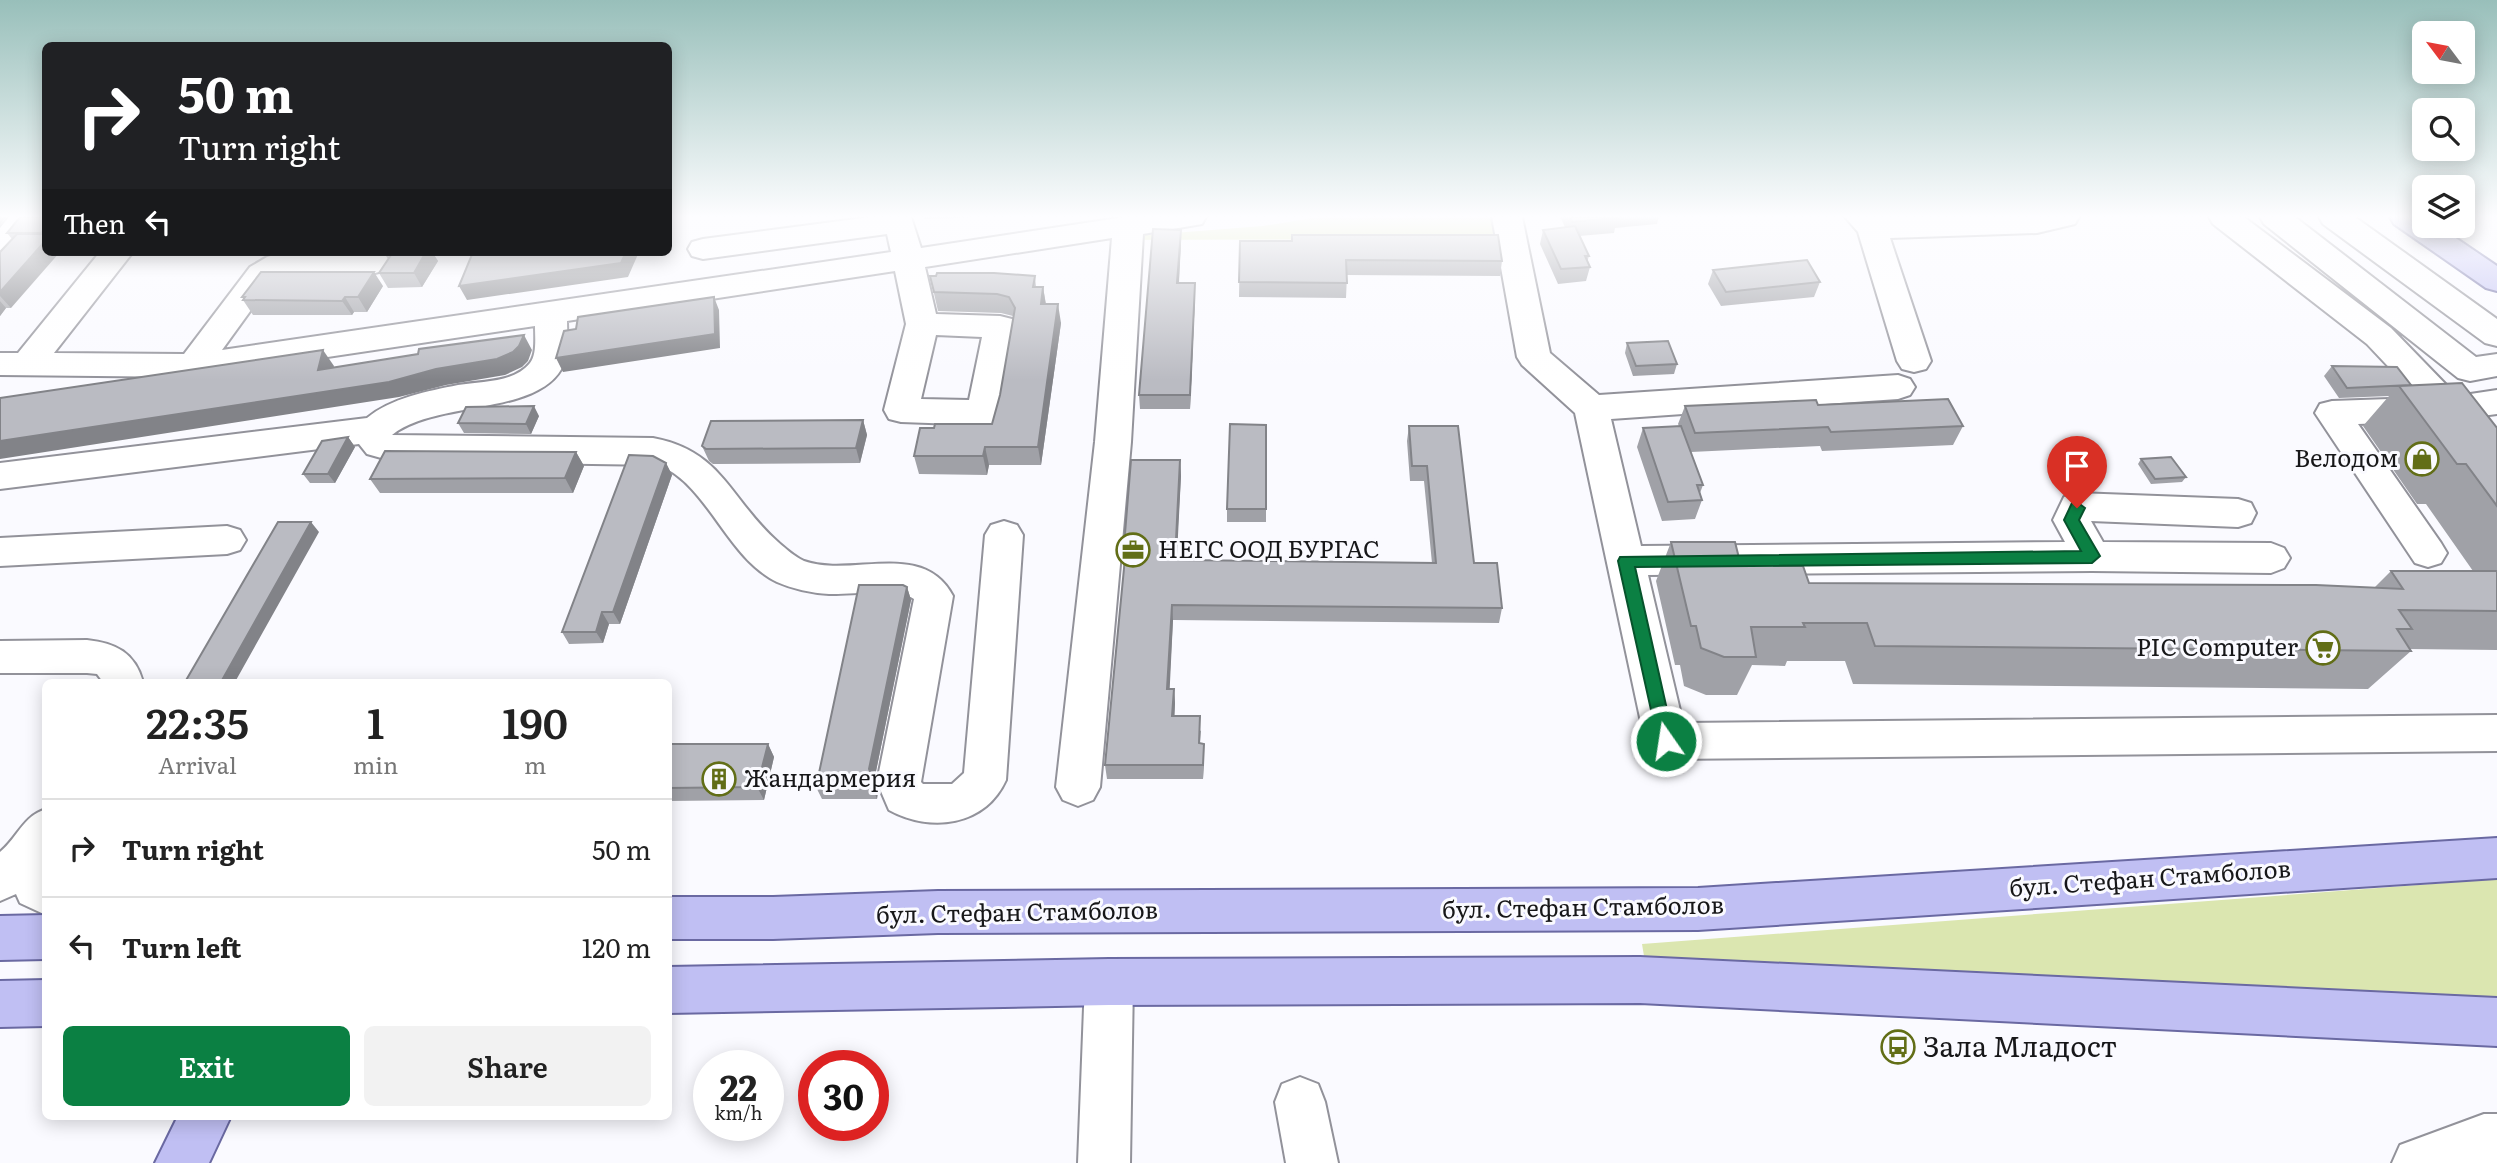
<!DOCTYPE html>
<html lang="en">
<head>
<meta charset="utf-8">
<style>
  :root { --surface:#fff; --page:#f2f2f2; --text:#222; --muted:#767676; --line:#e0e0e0; --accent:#0b8043 }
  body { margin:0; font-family:Literata,serif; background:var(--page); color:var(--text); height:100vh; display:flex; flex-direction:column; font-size:26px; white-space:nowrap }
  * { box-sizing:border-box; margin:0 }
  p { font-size:23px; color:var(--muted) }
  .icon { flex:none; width:38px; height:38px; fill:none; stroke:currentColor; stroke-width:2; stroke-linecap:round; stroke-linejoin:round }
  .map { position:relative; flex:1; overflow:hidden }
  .panel { position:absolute; left:42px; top:679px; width:630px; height:441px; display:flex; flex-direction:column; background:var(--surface); border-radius:10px; box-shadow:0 4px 18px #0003 }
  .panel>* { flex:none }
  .hud { position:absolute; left:42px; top:42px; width:630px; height:214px; border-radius:10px; box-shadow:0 4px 18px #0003; background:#202124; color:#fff; overflow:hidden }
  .needle { width:46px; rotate:302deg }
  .fabs { position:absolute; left:2412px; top:21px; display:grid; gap:14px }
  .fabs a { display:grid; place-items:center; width:63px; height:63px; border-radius:10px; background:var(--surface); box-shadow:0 4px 18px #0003; font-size:35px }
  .speed { position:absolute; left:693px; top:1050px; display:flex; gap:14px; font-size:35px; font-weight:700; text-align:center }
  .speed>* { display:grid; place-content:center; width:91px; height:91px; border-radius:50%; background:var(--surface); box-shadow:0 4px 18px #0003; line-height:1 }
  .speed small { font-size:18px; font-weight:400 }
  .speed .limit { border:10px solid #d22; background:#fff; color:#111 }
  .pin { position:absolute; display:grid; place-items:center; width:60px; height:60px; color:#fff; margin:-72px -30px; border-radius:50% 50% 50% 0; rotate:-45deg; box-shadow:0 0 7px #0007 }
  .pin .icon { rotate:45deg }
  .me { position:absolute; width:77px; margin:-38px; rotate:347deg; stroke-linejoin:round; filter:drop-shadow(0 0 5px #0008) }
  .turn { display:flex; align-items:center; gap:24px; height:147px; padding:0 21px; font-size:32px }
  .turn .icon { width:91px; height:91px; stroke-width:2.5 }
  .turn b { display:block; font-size:49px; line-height:60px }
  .then { display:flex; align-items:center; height:66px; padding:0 21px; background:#0003; gap:14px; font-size:26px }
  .eta { display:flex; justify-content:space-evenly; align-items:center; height:119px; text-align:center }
  .eta b { font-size:42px; font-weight:600; line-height:49px }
  .button { display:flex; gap:14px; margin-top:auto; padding:14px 21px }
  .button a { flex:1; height:80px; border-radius:10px; background:var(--accent); color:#fff; font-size:28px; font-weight:600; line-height:80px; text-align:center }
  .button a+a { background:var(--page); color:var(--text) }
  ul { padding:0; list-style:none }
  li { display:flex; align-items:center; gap:21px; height:98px; padding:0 21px; border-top:2px solid var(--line) }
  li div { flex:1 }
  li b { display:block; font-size:26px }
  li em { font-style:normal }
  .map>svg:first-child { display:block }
</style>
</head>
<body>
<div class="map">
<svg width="2497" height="1163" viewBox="0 0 2497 1163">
  <rect width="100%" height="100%" fill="#fafaff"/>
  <path fill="#dbe6b0" d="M1319,217H1497L1506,239L1084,240L1263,226Z
    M2497,879V1001L1644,956L1642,944Z"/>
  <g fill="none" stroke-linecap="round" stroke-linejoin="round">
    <defs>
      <path id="minor" d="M9,217H41L11,254L0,257V228Z
        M871,217H911L921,248L1125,217H1206L1202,224L1143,234L1131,442L1100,787L1093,800L1078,806L1063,800L1056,787L1095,442L1112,238L925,267L936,314L1000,316L1012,319L1016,327L1001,413L996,422L984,425L901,422L889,419L884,410L906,324L895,271L567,321C567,333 569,346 566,358C549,418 438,398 392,435L653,438C723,451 730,500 778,542C786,549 795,557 804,561C852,578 923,539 953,596L921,782L923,784H952L964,773L985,535L991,525L1004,521L1017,525L1023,535L1006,780C985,826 931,833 889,810L877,782L914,599C898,587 850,595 829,594C811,593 793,589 777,582C726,557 709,486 659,465L392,461L367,454L359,444L0,489V463L367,418C391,398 428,391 458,385C481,381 514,383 530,363C537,354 535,337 535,326L193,377L0,375V353H18L100,252H133L54,353L184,354L250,267L267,257L278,254L375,253L386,256L391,263L386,270L375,273L284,274L272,281L222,350L891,252L887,234L703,259L692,256L688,249L692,242L703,239ZM936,335L982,337L969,400L921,399Z
        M1492,217H1522L1550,353L1599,395L1898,375L1910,379L1915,387L1910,395L1898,399L1611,419L1641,546L2065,542L2053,520L2064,497L2077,493L2238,499L2251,503L2256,513L2251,523L2238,527L2091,521L2103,542L2271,543L2284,548L2290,558L2284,568L2271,573L2092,571L1648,575L1683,723L2497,715V751L1666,759L1651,754L1645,741L1575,413L1522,365L1517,357Z
        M1845,217H2079L2075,224L2037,233L1890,238L1931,361L1926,369L1914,372L1902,369L1897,361L1858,232Z
        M2209,217H2244L2391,328L2457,396L2497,390V414L2474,417L2497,448V487L2484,483L2440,421L2358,424L2441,543L2447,553L2441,563L2428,567L2415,563L2315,413L2320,404L2332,401L2418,398L2367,344L2213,224Z
        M2260,217H2295L2476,357L2497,354V376L2470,381L2458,378L2264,224Z
        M2319,217H2355L2497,319V346L2485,343L2323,224Z
        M227,526L240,530L246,540L240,550L227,554L0,566V538Z
        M87,640C116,643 135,653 143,682H103L97,674L87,673H0V641Z
        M46,809V915L20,903L16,894L0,901V852C19,836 22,817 46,809Z
        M1109,959L1126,966L1133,982L1130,1163H1078L1085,982L1092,966Z
        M1300,1077L1318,1084L1325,1102L1338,1163H1286L1275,1102L1282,1084Z
        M2484,1114H2497V1163H2392L2400,1145Z"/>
      <path id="major" d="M2390,217H2424V226H2438L2497,266V291L2486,288L2394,224Z
        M2497,838V878L1698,930L938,933L773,939H668V897H773L938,891L1698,888Z
        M46,915V959L0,960V916Z
        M1640,957L2497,998V1046L1640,1003L1109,1005L668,1013V967L1109,959Z
        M46,980V1026L0,1027V981Z
        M178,1116H231L209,1163H155Z"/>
    </defs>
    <use href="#minor" stroke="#92929a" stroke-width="4"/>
    <use href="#major" stroke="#6a69a2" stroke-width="4"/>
    <use href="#minor" fill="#fff" fill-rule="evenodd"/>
    <use href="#major" fill="#c0bff3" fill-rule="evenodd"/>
  </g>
  <path fill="#a0a1a7" d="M20,217L11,308H6L0,316V252L12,239L7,233Z
    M924,217H986L925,219Z
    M1560,217H1659L1657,224L1615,228L1614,233L1579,236L1589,256L1587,262L1590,267L1586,281L1558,284L1540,244L1543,230L1565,227Z
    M1181,230V243L1179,283L1195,296L1190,409H1140L1139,395Z
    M1240,241L1502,261L1500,276L1347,275L1346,298L1239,297Z
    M393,252H432L438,261L422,287L388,288L379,273Z
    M1713,270L1820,282L1814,297L1721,306L1708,284Z
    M930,276H1035L1036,287H1043L1046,304L1061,323L1041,465H989L987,475L919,474L914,456L934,428L992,424L1000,395L1014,318L1013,316L1001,313L938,311Z
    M383,286L367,312H354L352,315H253L243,300L244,299L242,297Z
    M1627,343L1677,364L1674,374L1633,376L1625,353Z
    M2332,366L2411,385L2497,428V650L2409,649L2411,651L2368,689L1853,684L1845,661H1787L1785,666L1752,665L1737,695H1706L1684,686L1680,665H1675L1656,581L1671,542L1774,566L1809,583L2374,588L2391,571H2473L2426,504H2417L2363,426L2389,396L2339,398L2324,376Z
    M1818,405L1963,426L1953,445L1822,451L1820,446L1691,452L1703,485L1700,493L1702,500L1695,519L1662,521L1637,447L1643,428L1679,426L1678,424L1685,406Z
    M539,416L531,434L464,433L458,423Z
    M863,420L867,435L860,463L713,464L709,461L702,446Z
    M1266,425V522H1227V509Z
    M1409,426L1474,563L1502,608L1499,623L1173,620L1169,689H1174L1175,703L1174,716L1201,731L1200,743L1204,758L1203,779H1107L1105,765L1124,571L1123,558L1180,460L1181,476L1176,560L1432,563L1424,481H1410L1407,441Z
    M348,437L355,447L335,483H310L303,474Z
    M576,452L584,466L573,493H380L370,479Z
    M2141,459L2186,477L2182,482L2151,484L2138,464Z
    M666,463L672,475L620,624H609L603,643L569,644L562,632Z
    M907,587L911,600L874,781L878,791L877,799H822L816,787Z
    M668,744H768L774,757L764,800L668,801Z"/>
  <path fill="#828388" d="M0,217H6L0,225Z
    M1181,230V243L1178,296L1177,283Z
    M46,240V252H60L11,308L0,296V292Z
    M426,252H432L438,261L422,287L414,273Z
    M626,252H639L628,277L467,300L459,286Z
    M374,272L383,286L367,312L358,297Z
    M1195,283V296L1190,409V395Z
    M1043,287L1046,306L1041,304Z
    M345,297L354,312L352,315L342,301Z
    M714,297L719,310L720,348L563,372L556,358Z
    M0,301L6,308L0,316Z
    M1058,304L1061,323L1041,465L1038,447Z
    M524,335L532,350L528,361L522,367L505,375L446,385L399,397L0,459V441Z
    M323,350L334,366L329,386L318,370Z
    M534,406L539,416L531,434L526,424Z
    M863,420L867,435L860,463L856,448Z
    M348,437L355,447L335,483L328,474Z
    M985,447L989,465L987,475L983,456Z
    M576,452L584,466L573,493L565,478Z
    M1180,460L1181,476L1176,575L1175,560Z
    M666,463L672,475L620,624L613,612Z
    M311,522L319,532L235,682H221Z
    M907,587L911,600L874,781L878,791L877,799L872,786L869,769Z
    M1172,605L1173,620L1169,703L1167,689Z
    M602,612L609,624L603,643L596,632Z
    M1174,689L1175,703L1174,730L1172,716Z
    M768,744L774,757L764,800L757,787Z
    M1204,744V758L1203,779V765Z"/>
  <path fill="#babbc2" stroke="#828388" stroke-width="2" d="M20,217H46V228L41,233H7Z
    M1570,217H1618V218L1572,222Z
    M1575,226L1589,256H1585L1590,267L1561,269L1543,230Z
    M1153,229L1181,230L1177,283H1195L1190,395H1139Z
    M17,234H46V240L0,292V252Z
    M1292,235H1498L1502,261L1346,260L1347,283L1239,282L1240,241H1292Z
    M393,252H426L414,273H379Z
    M473,252H626L621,263L459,286Z
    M1807,260L1820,282L1726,292L1713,270Z
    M261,272H374L358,297H345L342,301L243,300L245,297H242Z
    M937,273H994L1035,276L1033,287H1043L1041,304H1058L1038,447H985L983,456H914L920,428H934L935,424H992L1000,395L1015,308L1009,297L997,294L934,292L930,276H936Z
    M714,297L715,334L556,358L564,331L576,329L578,317Z
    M524,335L519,346L513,352L497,359L436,369L389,382L0,441V398L323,350L318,370L418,354L419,349Z
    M1668,341L1677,364L1636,366L1627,343Z
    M2332,366L2397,367L2411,385L2347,388Z
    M2462,383L2497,428V506L2466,464H2457L2399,386Z
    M1948,399L1963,426L1831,432L1828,427L1695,433L1685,406L1816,400L1818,405Z
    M534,406L526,424L458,423L466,407Z
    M863,420L856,448L706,449L702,446L711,421Z
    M1230,424L1266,425V509H1227Z
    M1409,426H1458L1474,563H1497L1502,608L1172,605L1167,689H1174L1172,716H1200L1199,743L1204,744L1203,765H1105L1125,558H1123L1131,460H1180L1175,560L1436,563L1427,466H1412Z
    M1681,426L1703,485H1697L1702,500L1668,502L1643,428Z
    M348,437L328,474H303L322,441Z
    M385,451L576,452L565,478L370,479Z
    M629,455L653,456L666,463L613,612H602L596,632H562Z
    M2171,457L2186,477L2155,479L2141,459Z
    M278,522H311L221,682H185Z
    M1671,542H1735L1739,558L1772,559L1774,566H1803L1809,583L2316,585L2403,589L2391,571H2497V611L2399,610L2412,629H2397L2411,651L1875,646L1867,623H1803L1805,627H1751L1756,657H1724L1701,648L1696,626H1691Z
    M859,585H903L907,587L869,769L873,779L872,786L816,787Z
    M668,744H768L757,787L668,788Z"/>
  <linearGradient id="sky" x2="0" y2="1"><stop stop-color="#98bfba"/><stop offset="0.57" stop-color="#fdfdff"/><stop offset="1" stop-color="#fdfdff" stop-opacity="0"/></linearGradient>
  <rect width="2497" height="380" fill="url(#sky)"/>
  <path fill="#0b8043" stroke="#07532c" stroke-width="2" d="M2077,502L2085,508L2079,520L2100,556L2092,563L1635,567L1674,741L1672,746L1666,748L1659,746L1618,561L1620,557L2081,551L2064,520L2072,503Z"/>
  <defs>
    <symbol id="shop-ring" viewBox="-11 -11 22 22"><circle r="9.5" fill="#fafaff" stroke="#626e17" stroke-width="1.5"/><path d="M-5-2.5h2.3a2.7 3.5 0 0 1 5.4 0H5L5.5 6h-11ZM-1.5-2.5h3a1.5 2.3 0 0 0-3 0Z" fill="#626e17"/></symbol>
    <symbol id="office-ring" viewBox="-11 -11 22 22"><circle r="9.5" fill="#fafaff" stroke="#626e17" stroke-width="1.5"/><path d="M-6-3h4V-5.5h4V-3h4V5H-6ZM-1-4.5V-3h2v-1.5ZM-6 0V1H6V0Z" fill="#626e17"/></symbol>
    <symbol id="supermarket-ring" viewBox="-11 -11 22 22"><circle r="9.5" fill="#fafaff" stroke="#626e17" stroke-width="1.5"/><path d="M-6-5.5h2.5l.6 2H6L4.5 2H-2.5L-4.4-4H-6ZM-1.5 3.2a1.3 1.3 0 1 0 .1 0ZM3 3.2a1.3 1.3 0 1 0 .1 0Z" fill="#626e17"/></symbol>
    <symbol id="building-ring" viewBox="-11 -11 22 22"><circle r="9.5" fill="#fafaff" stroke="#626e17" stroke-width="1.5"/><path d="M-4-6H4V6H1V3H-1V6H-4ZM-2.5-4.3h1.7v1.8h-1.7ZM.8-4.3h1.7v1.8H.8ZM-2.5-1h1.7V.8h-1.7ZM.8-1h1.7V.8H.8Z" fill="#626e17"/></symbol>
    <symbol id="bus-ring" viewBox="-11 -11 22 22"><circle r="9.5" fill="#fafaff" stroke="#626e17" stroke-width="1.5"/><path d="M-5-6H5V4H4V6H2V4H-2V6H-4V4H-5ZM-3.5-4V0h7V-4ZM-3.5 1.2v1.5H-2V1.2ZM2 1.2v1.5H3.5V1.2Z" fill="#626e17"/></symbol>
  </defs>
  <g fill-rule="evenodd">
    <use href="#shop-ring" x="2403" y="440" width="38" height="38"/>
    <use href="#office-ring" x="1114" y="531" width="38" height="38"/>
    <use href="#supermarket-ring" x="2304" y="629" width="38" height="38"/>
    <use href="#building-ring" x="700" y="760" width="38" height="38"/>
    <use href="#bus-ring" x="1879" y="1028" width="38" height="38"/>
  </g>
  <g text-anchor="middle" stroke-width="6" stroke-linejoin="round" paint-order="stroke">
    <g font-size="24" fill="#171719" stroke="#fafaff" text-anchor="end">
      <text x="2398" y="467">Велодом</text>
      <text x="1158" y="558" text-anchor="start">НЕГС ООД БУРГАС</text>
      <text x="2298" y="656">PIC Computer</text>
      <text x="744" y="787" text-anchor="start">Жандармерия</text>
    </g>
    <g font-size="24" fill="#171719" stroke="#fafaff">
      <text transform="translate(2150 879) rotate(-4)" y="8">бул. Стефан Стамболов</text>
      <text transform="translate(1583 908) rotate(-1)" y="8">бул. Стефан Стамболов</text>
      <text transform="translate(1017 913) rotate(-1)" y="8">бул. Стефан Стамболов</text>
    </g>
    <g font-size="28" fill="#171719" stroke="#fafaff" text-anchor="start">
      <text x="1923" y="1057">Зала Младост</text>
    </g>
  </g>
</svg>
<div class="fabs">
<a><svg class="needle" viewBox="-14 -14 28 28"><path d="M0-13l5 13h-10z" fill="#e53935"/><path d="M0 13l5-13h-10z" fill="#767676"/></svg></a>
<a><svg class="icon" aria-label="search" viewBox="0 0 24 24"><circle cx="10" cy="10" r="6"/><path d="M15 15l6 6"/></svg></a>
<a><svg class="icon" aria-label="layers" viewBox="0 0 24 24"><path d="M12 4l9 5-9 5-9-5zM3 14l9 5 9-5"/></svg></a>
</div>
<div class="speed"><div>22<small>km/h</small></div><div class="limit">30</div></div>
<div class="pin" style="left:2077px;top:508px;background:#d93025"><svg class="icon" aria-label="arrive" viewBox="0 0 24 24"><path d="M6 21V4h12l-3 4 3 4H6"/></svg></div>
<svg class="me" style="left:1666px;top:741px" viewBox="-20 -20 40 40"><circle r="17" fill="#0b8043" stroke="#fff" stroke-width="3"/><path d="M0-11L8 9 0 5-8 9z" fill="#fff"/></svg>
<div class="hud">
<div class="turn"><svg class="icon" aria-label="right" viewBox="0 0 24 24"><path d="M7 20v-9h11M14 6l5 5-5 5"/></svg><div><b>50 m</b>Turn right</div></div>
<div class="then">Then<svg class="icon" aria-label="left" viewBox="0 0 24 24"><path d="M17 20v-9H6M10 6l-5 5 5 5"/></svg></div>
</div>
<section class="panel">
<div class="eta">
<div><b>22:35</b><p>Arrival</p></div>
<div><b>1</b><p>min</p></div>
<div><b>190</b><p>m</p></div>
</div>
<ul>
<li><svg class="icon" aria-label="right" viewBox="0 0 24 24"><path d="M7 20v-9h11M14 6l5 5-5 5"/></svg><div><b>Turn right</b></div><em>50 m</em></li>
<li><svg class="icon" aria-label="left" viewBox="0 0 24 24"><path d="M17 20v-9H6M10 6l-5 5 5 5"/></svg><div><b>Turn left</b></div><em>120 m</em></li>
</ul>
<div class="button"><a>Exit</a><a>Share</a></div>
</section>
</div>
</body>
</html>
